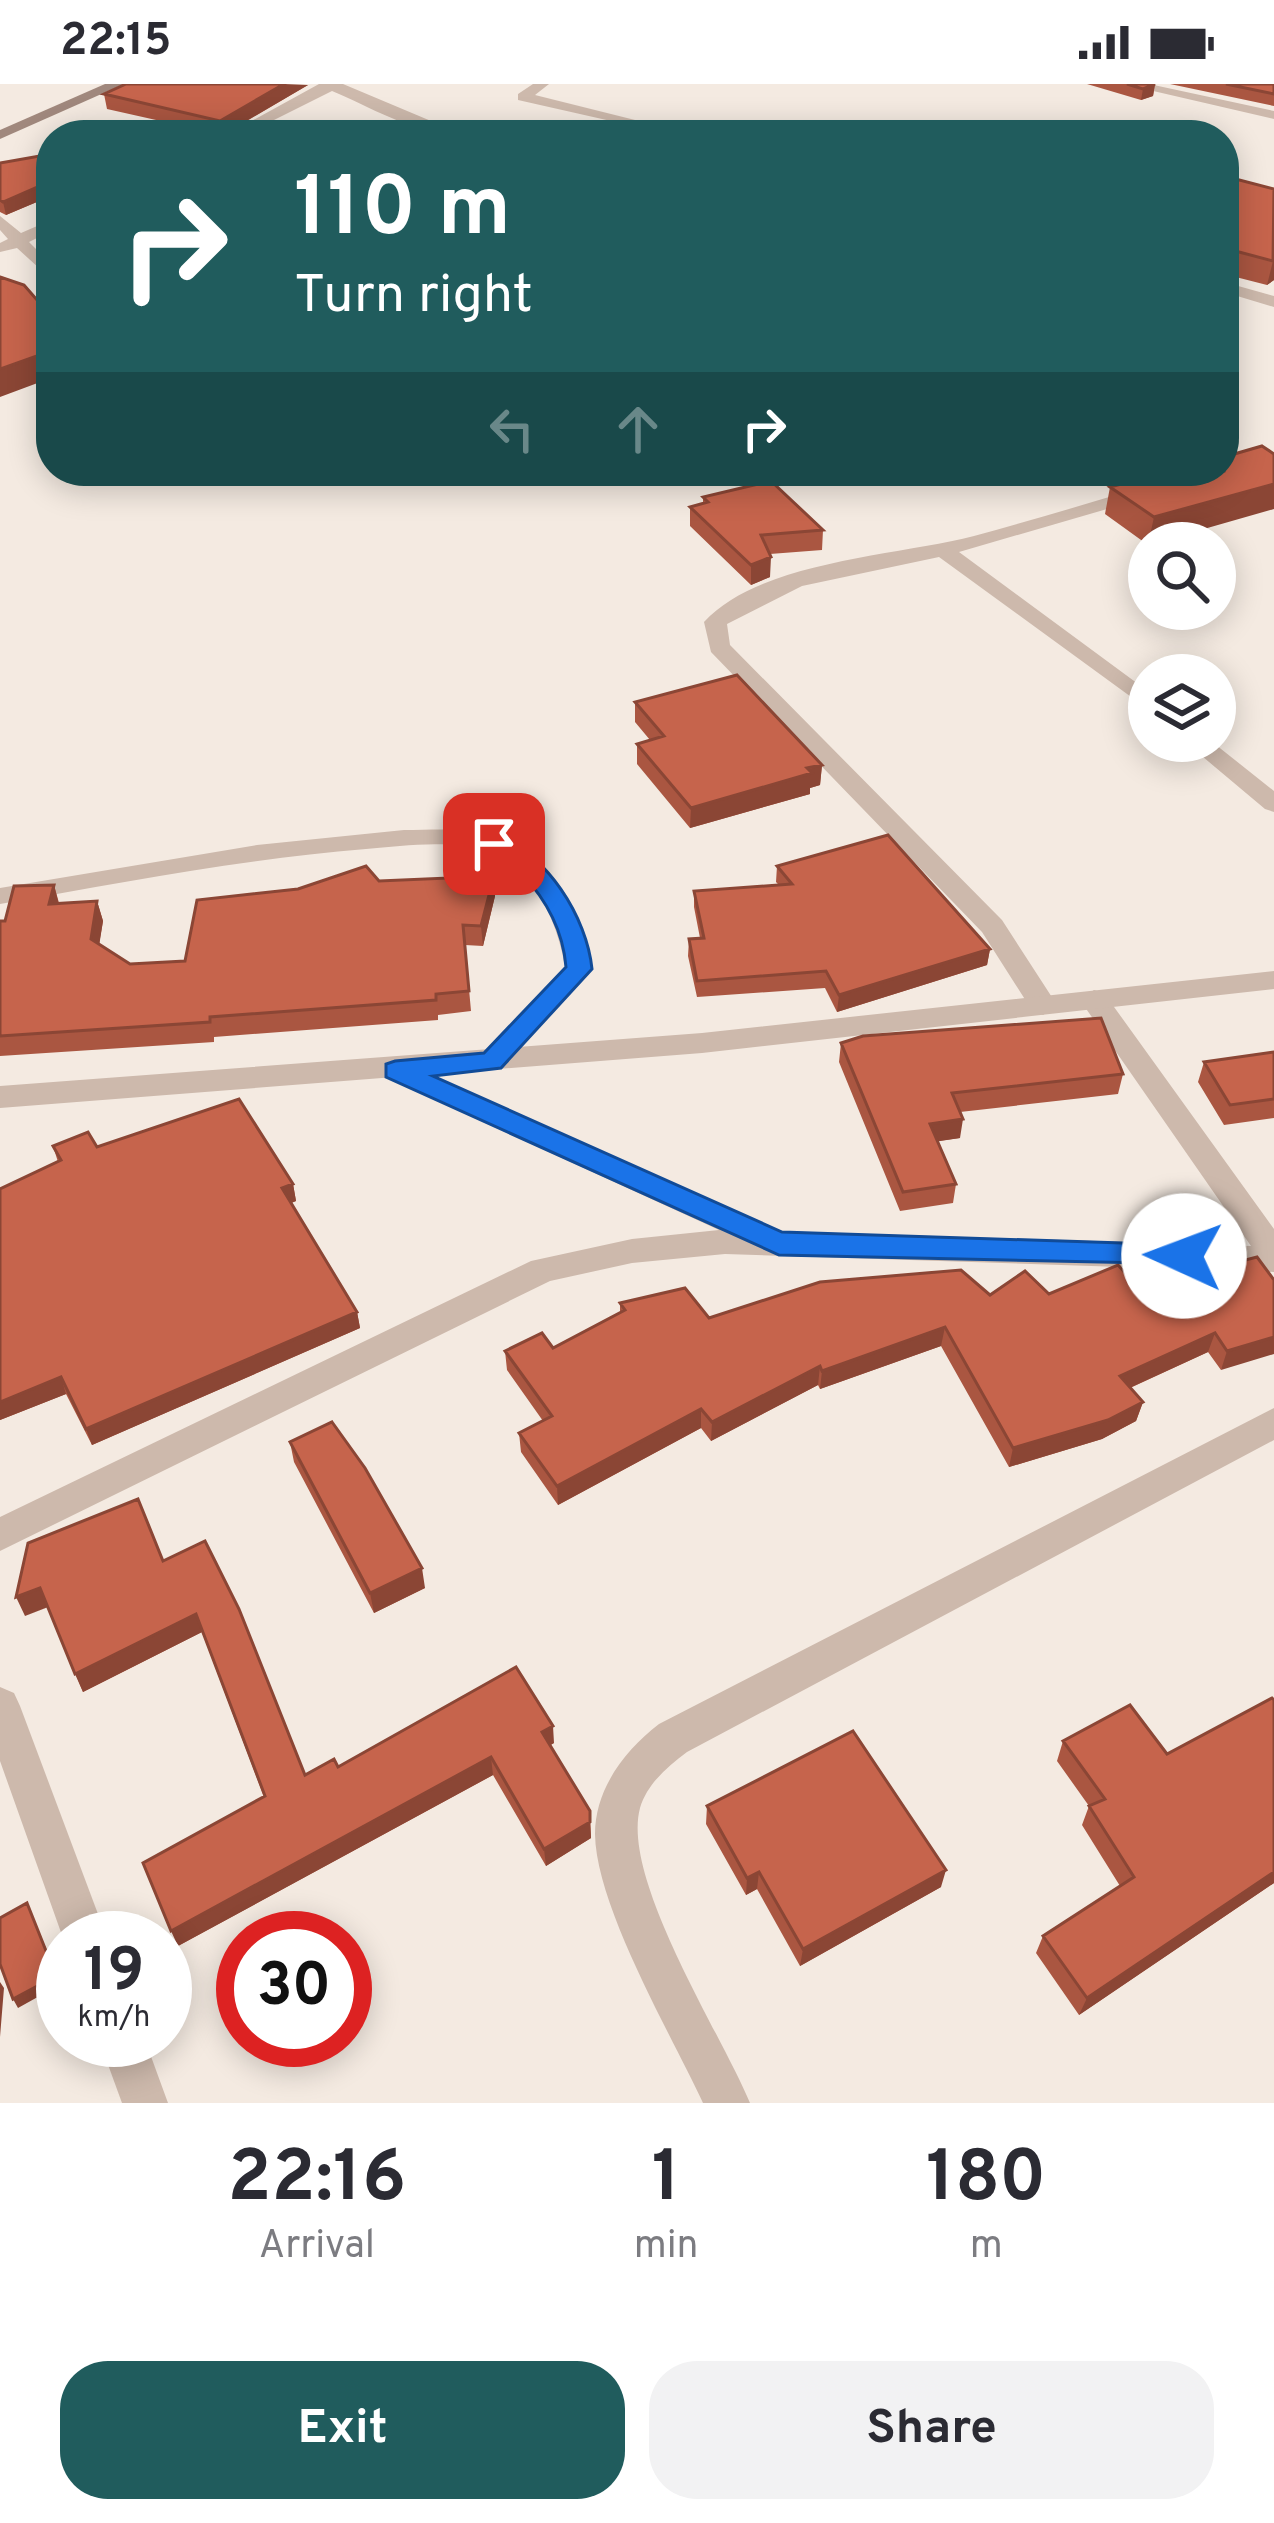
<!DOCTYPE html>
<html lang="en">
<head>
<meta charset="utf-8">
<style>
  :root { --surface:#fff; --page:#f2f2f3; --text:#2b2b33; --muted:#7c7c81; --accent:#205c5d }
  body { margin:0; font-family:Overpass,sans-serif; background:var(--page); color:var(--text); height:100vh; display:flex; flex-direction:column; font-size:45px; white-space:nowrap }
  * { box-sizing:border-box; margin:0 }
  p { font-size:39px; color:var(--muted) }
  .icon { flex:none; width:66px; height:66px; fill:none; stroke:currentColor; stroke-width:2; stroke-linecap:round; stroke-linejoin:round }
  .map { position:relative; height:2019px; overflow:hidden }
  .panel { display:flex; flex-direction:column; background:var(--surface); flex:1 }
  .panel>* { flex:none }
  .top-card { position:absolute; left:36px; top:36px; width:1203px; height:366px; border-radius:48px; box-shadow:0 6px 30px #0003; background:#205c5d; color:#fff; overflow:hidden }
  .fabs { position:absolute; left:1128px; top:438px; display:grid; gap:24px }
  .fabs a { display:grid; place-items:center; width:108px; height:108px; border-radius:50%; background:var(--surface); box-shadow:0 6px 30px #0003; font-size:60px }
  .speed { position:absolute; left:36px; top:1827px; display:flex; gap:24px; font-size:60px; font-weight:700; text-align:center }
  .speed>* { display:grid; place-content:center; width:156px; height:156px; border-radius:50%; background:var(--surface); box-shadow:0 6px 30px #0003; line-height:1 }
  .speed small { font-size:30px; font-weight:400 }
  .speed .limit { border:18px solid #d22; background:#fff; color:#111 }
  .pin { position:absolute; display:grid; place-items:center; width:102px; height:102px; color:#fff; margin:-51px; border-radius:24px; box-shadow:0 6px 18px #0006 }
  .me { position:absolute; width:132px; margin:-66px; rotate:272deg; stroke-linejoin:round; filter:drop-shadow(0 0 9px #0008) }
  .turn { display:flex; align-items:center; gap:42px; height:252px; padding:0 60px; font-size:54px }
  .turn .icon { width:156px; height:156px; stroke-width:2.5 }
  .turn b { display:block; font-size:84px; line-height:102px }
  .lanes { display:flex; align-items:center; height:114px; padding:0 60px; background:#0003; justify-content:center; gap:60px; direction:ltr }
  .lanes .off { opacity:.35 }
  .eta { display:flex; justify-content:space-evenly; align-items:center; height:204px; text-align:center }
  .eta b { font-size:72px; font-weight:700; line-height:84px }
  .primary-button { display:flex; gap:24px; margin-top:auto; padding:24px 60px }
  .primary-button a { flex:1; height:138px; border-radius:48px; background:var(--accent); color:#fff; font-size:48px; font-weight:700; line-height:138px; text-align:center }
  .primary-button a+a { background:var(--page); color:var(--text) }
  .status { display:flex; justify-content:space-between; align-items:center; height:84px; padding:0 60px; background:var(--surface); direction:ltr }
  .status svg { height:33px; fill:currentColor }
  .map>svg:first-child { display:block }
</style>
</head>
<body>
<div class="status"><b>22:15</b><svg viewBox="0 0 49 12"><path d="M0 12V9h3v3zM5 12V6h3v6zM10 12V3h3v9zM15 12V0h3v12zM26 1h20v11H26zM47 4h2v5h-2z"/></svg></div>
<div class="map">
<svg width="1274" height="2019" viewBox="0 0 1274 2019">
  <rect width="100%" height="100%" fill="#f4eae1"/>
  <g fill="none" stroke-linecap="round" stroke-linejoin="round">
    <path fill="#cdb9ac" fill-rule="evenodd" d="M319,0H343L431,37L475,48C435,62 371,23 332,7L244,51H226Z
      M533,0H549L535,11L671,45L664,49L518,16V10Z
      M1123,0H1149L1274,27V35Z
      M0,132L21,149L51,136V147L29,158L51,180V195L17,164L0,168V159L8,155L0,146Z
      M1224,198L1274,212V223L1224,208Z
      M1224,383V391L959,468L1149,608V626L939,473L802,502L727,540L730,561L1002,836L1057,921L1043,931L1033,928L982,848L711,568L704,538C760,477 896,472 974,452C1048,432 1122,409 1196,387H1224Z
      M1184,657H1211L1274,707V728L1265,725Z
      M404,746C438,746 476,742 507,756C556,777 585,835 593,885L501,985H481L476,978L565,883C558,838 533,781 485,767C448,755 404,762 366,765C243,775 121,799 0,820V804L257,761Z
      M1094,906L1104,909L1274,1145V1188L725,1170L632,1179L550,1197L0,1467V1433L531,1177L632,1155L719,1146L385,993L380,986L385,979L395,976L776,1147L1251,1162L1080,916Z
      M1274,1324V1356L687,1668C668,1682 647,1700 640,1724C621,1795 721,1949 750,2019H703C671,1950 596,1823 595,1750C595,1705 625,1666 659,1640Z
      M0,1603L14,1609L20,1622L107,1854H63L0,1677Z
      M99,1956H145L168,2019H122Z"/>
    <path fill="#cdb9ac" fill-rule="evenodd" d="M1274,887V905L702,969L0,1024V1002L702,949Z"/>
    <path fill="#a0887d" fill-rule="evenodd" d="M105,0H124L0,55V46Z"/>
  </g>
  <path fill="#aa5641" d="M1087,0H1155L1153,12L1141,16Z
    M1170,0H1274V22Z
    M308,1L223,51L107,25L104,10Z
    M51,70V112L6,131L0,128V79Z
    M1224,92L1274,105V196L1267,201L1224,190Z
    M1262,362L1148,461L1105,430L1110,403Z
    M703,413L823,446L822,466L770,470V493L751,501L690,442V423L703,420Z
    M635,618L822,681L820,701L810,704V710L690,744L637,680V660L650,656L635,638Z
    M777,782L990,865L987,881L837,928L825,904L697,913L688,872L689,855L700,854L694,823V807L779,801L776,798Z
    M494,792L495,812L483,862L465,861L471,927L438,931V936L214,953V958L0,972V837H5L54,801L59,819L97,817L103,837L99,860L130,880L185,877L379,797Z
    M841,959L1123,990L1118,1010L960,1028V1054L938,1057L956,1100L953,1119L900,1127L839,978Z
    M1274,968V1034L1224,1041L1198,998L1204,978Z
    M53,1062L97,1063L293,1100L296,1117L291,1119L357,1228L360,1244L92,1361L66,1310L0,1336V1105L58,1078Z
    M1274,1196L1221,1286L1208,1268L1130,1304L1143,1318L1136,1337L1102,1355L1009,1383L941,1262L820,1305L818,1301L711,1357L701,1344L558,1421L521,1368L519,1349L543,1337L507,1286L505,1267L553,1264L620,1229V1219L709,1234L990,1211L1049,1210Z
    M290,1358L425,1504L374,1529L294,1378Z
    M163,1477L305,1691L338,1683L554,1659L550,1661L590,1727L591,1754L546,1782L493,1691L178,1862L264,1713L202,1548L83,1608L48,1523L25,1532Z
    M1274,1616V1799L1079,1931L1036,1869L1043,1852L1120,1802L1082,1741L1089,1722L1057,1677L1063,1657L1167,1670Z
    M707,1722L941,1803L800,1882L757,1805L746,1811L706,1740Z"/>
  <path fill="#8b4635" d="M284,0L308,1L222,51L220,37Z
    M1155,0L1153,12L1141,16L1143,5Z
    M51,97V112L6,131L3,118Z
    M1274,176V196L1267,201L1273,177Z
    M51,267V294L0,313V285Z
    M1274,400V425L1148,461L1154,433Z
    M771,473L770,493L751,501V481Z
    M822,681L820,701L810,704V710L690,744L691,724Z
    M494,792L495,812L483,862L481,842Z
    M54,801L59,821L49,820Z
    M97,817L103,837L97,875L91,855Z
    M990,865L987,881L837,928L839,911Z
    M963,1035L960,1054L927,1059L930,1040Z
    M293,1100L296,1117L286,1121L282,1104Z
    M357,1228L360,1244L92,1361L86,1345Z
    M945,1243L941,1262L820,1305L822,1287Z
    M1215,1249L1208,1268L1114,1311L1120,1292Z
    M1274,1253V1270L1221,1286L1227,1267Z
    M820,1282L818,1301L711,1357L712,1338Z
    M61,1293L66,1310L0,1336V1318Z
    M1143,1318L1136,1337L1102,1355L1009,1383L1013,1364Z
    M701,1325V1344L558,1421L557,1402Z
    M422,1484L425,1504L374,1529L370,1509Z
    M40,1504L48,1523L25,1532L16,1513Z
    M196,1530L202,1548L83,1608L75,1590Z
    M553,1642L554,1659L544,1665L542,1648Z
    M491,1673L493,1691L178,1862L171,1847Z
    M590,1738L591,1754L546,1782L544,1765Z
    M946,1786L941,1803L800,1882L803,1865Z
    M759,1788L757,1805L746,1811L747,1794Z
    M1274,1788V1799L1079,1931L1087,1914Z
    M27,1819L61,1900L18,1924L13,1915Z
    M0,1898L4,1904L0,1953Z"/>
  <path fill="#c6644c" stroke="#8b4635" stroke-width="3" d="M126,0H284L220,37L104,10Z
    M1127,0H1155L1143,5Z
    M1226,0H1274V10Z
    M51,70V97L3,118L0,116V79Z
    M1224,92L1274,105L1273,177L1224,164Z
    M0,193L24,201L51,232V267L0,285Z
    M1262,362L1274,370V400L1154,433L1110,403L1170,387H1224V373Z
    M771,397L823,446L761,451L771,473L751,481L690,423L708,418L703,413Z
    M737,591L822,681L807,684L812,689L691,724L637,660L664,652L635,618Z
    M888,751L990,865L839,911L826,887L697,897L689,855L704,854L694,807L792,800L777,782Z
    M366,782L379,797L494,792L481,842L463,841L469,907L436,910V916L210,933V938L0,952V837H5L14,802L54,801L49,820L97,817L91,855L130,880L185,877L197,816L298,805Z
    M1101,934L1123,990L952,1009L963,1035L930,1040L956,1100L903,1108L841,959L863,952Z
    M1274,968V1015L1230,1021L1204,978Z
    M239,1015L293,1100L282,1104L357,1228L86,1345L61,1293L0,1318V1105L61,1076L53,1062L88,1048L97,1063Z
    M1257,1173L1274,1196V1253L1227,1267L1215,1249L1120,1292L1143,1318L1108,1336L1013,1364L945,1243L822,1287L820,1282L712,1338L701,1325L557,1402L519,1349L552,1332L505,1267L542,1249L553,1264L625,1226L620,1219L685,1204L709,1234L820,1198L961,1186L990,1211L1025,1187L1049,1210L1118,1181L1139,1204Z
    M332,1338L365,1384L422,1484L370,1509L290,1358Z
    M138,1415L163,1477L205,1457L239,1525L305,1691L334,1675L338,1683L516,1583L553,1642L542,1648L590,1727V1738L544,1765L491,1673L171,1847L143,1779L265,1712L196,1530L75,1590L40,1504L16,1513L28,1459Z
    M1272,1614L1274,1616V1788L1087,1914L1043,1852L1134,1793L1089,1722L1105,1715L1063,1657L1130,1621L1167,1670Z
    M853,1647L946,1786L803,1865L759,1788L747,1794L707,1722Z
    M27,1819L56,1892L13,1915L0,1880V1834Z"/>
  <path fill="#1a73e8" stroke="#114b97" stroke-width="3" d="M494,752C547,768 587,834 592,885L501,984L433,992L782,1148L1184,1161L1199,1172L1195,1180L779,1171L386,993V980L395,977L484,969L566,883C563,847 546,815 521,789C509,777 493,772 482,760Z"/>
</svg>
<div class="fabs">
<a><svg class="icon" aria-label="search" viewBox="0 0 24 24"><circle cx="10" cy="10" r="6"/><path d="M15 15l6 6"/></svg></a>
<a><svg class="icon" aria-label="layers" viewBox="0 0 24 24"><path d="M12 4l9 5-9 5-9-5zM3 14l9 5 9-5"/></svg></a>
</div>
<div class="speed"><div>19<small>km/h</small></div><div class="limit">30</div></div>
<div class="pin" style="left:494px;top:760px;background:#d93025"><svg class="icon" aria-label="arrive" viewBox="0 0 24 24"><path d="M6 21V4h12l-3 4 3 4H6"/></svg></div>
<svg class="me" style="left:1184px;top:1172px" viewBox="-20 -20 40 40"><circle r="19" fill="#fff"/><path d="M0-13L10 11 0 6-10 11z" fill="#1a73e8"/></svg>
<div class="top-card">
<div class="turn"><svg class="icon" aria-label="right" viewBox="0 0 24 24"><path d="M7 20v-9h11M14 6l5 5-5 5"/></svg><div><b>110 m</b>Turn right</div></div>
<div class="lanes"><svg class="icon off" aria-label="left" viewBox="0 0 24 24"><path d="M17 20v-9H6M10 6l-5 5 5 5"/></svg><svg class="icon off" aria-label="ahead" viewBox="0 0 24 24"><path d="M12 20V5M6 11l6-6 6 6"/></svg><svg class="icon" aria-label="right" viewBox="0 0 24 24"><path d="M7 20v-9h11M14 6l5 5-5 5"/></svg></div>
</div>
</div>
<section class="panel">
<div class="eta">
<div><b>22:16</b><p>Arrival</p></div>
<div><b>1</b><p>min</p></div>
<div><b>180</b><p>m</p></div>
</div>
<div class="primary-button"><a>Exit</a><a>Share</a></div>
</section>
</body>
</html>
